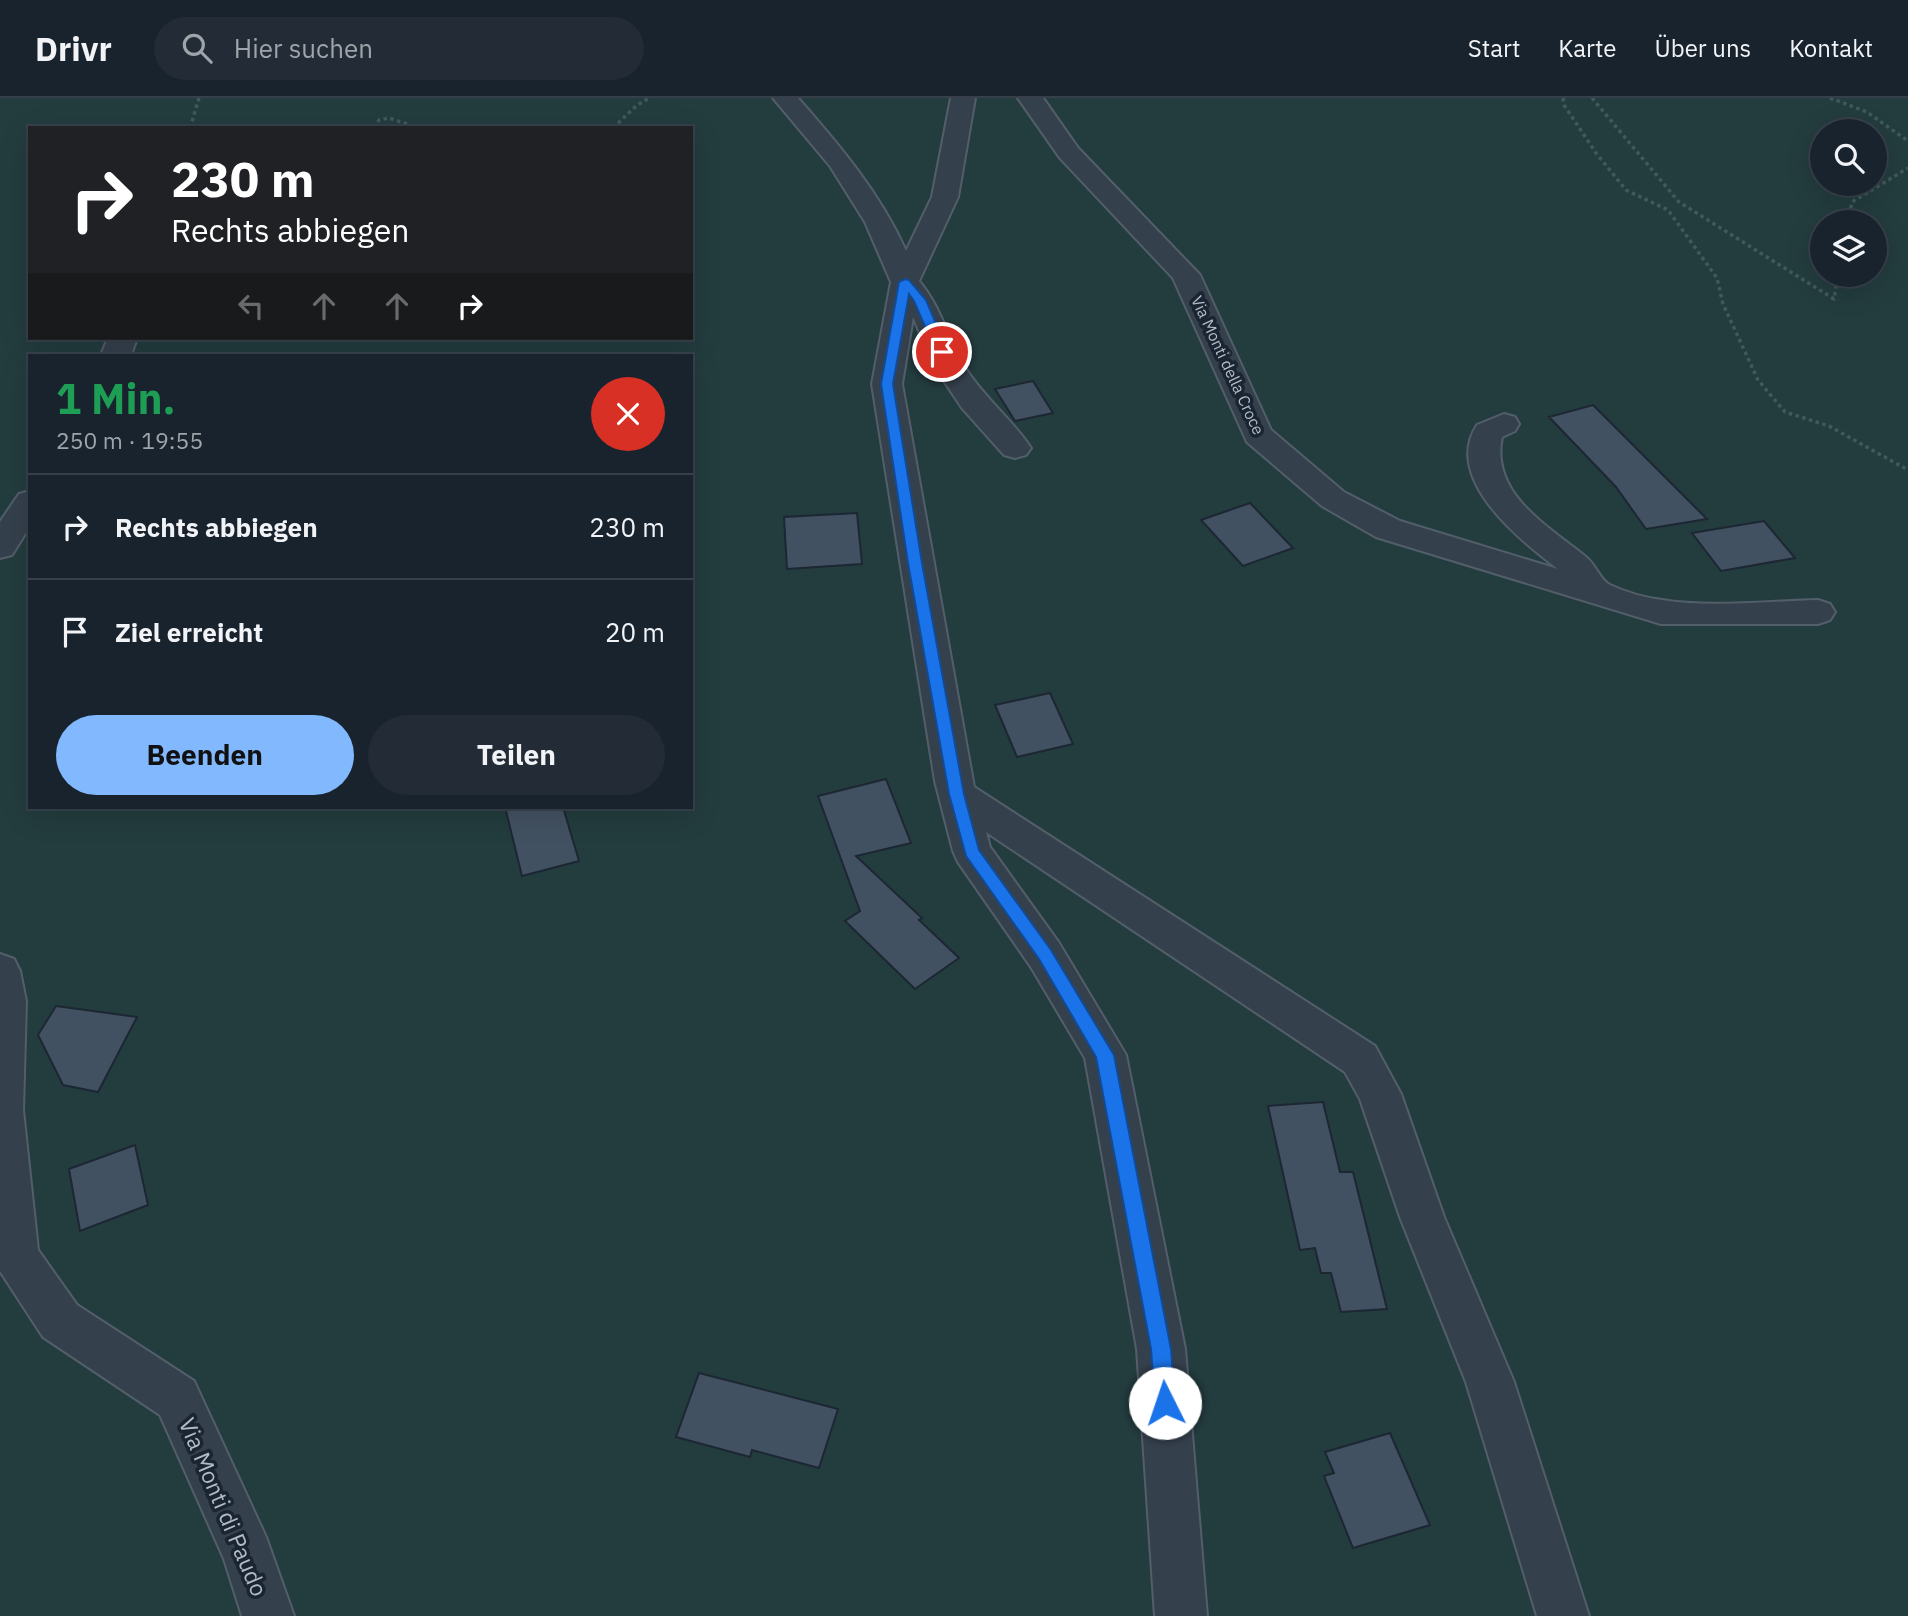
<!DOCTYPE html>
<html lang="de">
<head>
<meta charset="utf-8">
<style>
  :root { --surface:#19232e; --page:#222b36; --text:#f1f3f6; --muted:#9fa4aa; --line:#37404a; --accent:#81b8fe }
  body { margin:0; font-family:"IBM Plex Sans",sans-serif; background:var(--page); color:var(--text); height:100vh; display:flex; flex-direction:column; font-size:26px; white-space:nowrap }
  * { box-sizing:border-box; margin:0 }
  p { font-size:23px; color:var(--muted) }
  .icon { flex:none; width:38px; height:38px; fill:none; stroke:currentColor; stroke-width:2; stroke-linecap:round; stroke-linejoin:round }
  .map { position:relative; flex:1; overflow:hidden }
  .drawer { position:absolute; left:28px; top:256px; width:665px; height:455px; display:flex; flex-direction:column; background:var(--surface); border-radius:0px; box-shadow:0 7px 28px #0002,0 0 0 2px var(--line) }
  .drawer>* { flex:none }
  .top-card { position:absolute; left:28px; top:28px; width:665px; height:214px; border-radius:0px; box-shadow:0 7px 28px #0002,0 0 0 2px var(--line); background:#202124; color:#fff; overflow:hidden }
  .tools { position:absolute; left:1810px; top:21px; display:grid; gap:14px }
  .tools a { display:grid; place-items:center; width:77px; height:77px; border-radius:50%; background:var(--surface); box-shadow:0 7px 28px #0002,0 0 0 2px var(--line); font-size:35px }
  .pin { position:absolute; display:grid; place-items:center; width:60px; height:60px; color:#fff; margin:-30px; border:4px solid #fff; border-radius:50%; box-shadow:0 2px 7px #0007 }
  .me { position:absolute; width:77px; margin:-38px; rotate:356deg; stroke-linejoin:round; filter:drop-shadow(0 0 5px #0008) }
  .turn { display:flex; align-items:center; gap:24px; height:147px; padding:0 28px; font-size:32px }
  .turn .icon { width:91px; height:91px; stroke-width:2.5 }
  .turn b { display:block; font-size:49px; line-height:60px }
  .lanes { display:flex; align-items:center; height:66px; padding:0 28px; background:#0003; justify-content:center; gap:35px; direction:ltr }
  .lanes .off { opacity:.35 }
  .round { display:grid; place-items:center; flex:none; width:74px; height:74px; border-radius:37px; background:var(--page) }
  .summary { display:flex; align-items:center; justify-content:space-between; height:119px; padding:0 28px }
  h1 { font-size:42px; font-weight:700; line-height:52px; color:#1e9e55 }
  .button { display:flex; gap:14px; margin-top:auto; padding:14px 28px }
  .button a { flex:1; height:80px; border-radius:42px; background:var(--accent); color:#111; font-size:28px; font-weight:700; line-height:80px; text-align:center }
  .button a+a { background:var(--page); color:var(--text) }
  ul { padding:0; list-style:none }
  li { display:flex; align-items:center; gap:21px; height:105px; padding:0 28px; border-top:2px solid var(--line) }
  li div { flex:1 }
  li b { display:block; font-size:26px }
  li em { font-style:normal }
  header { display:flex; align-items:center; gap:42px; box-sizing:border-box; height:98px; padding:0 35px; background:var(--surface); border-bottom:2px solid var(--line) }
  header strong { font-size:33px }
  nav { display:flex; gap:38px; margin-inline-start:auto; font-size:24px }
  .search { width:490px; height:63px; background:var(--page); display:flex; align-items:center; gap:18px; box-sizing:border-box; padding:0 24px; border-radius:38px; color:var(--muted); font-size:26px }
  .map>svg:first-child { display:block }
</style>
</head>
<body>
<header>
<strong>Drivr</strong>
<div class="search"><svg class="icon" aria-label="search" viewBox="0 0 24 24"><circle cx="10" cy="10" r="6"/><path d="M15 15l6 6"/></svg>Hier suchen</div>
<nav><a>Start</a><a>Karte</a><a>Über uns</a><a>Kontakt</a></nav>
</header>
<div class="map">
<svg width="1908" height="1518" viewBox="0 0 1908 1518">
  <rect width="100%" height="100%" fill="#212f3d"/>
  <path fill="#233c3e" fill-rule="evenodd" d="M0,0H1908V1518H0ZM30,30H691V240H30ZM1822,33H1874V86H1822ZM1822,124H1874V177H1822ZM30,257H691V709H30Z"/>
  <path fill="#425161" stroke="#1d2734" stroke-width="2" d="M1033,283L1053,315L1015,323L995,291Z
    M1593,307L1707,421L1646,431L1616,389L1549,319Z
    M1250,405L1293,450L1243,468L1201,422Z
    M857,415L862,466L787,471L784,419Z
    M1764,423L1795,460L1721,473L1692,435Z
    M1050,595L1073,646L1017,659L995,607Z
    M886,681L911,745L856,758L922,820L919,822L959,860L915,891L845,823L860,813L818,698Z
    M505,709H563L579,763L522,778Z
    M56,908L137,919L98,994L63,987L38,937Z
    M1323,1004L1340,1074H1353L1387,1211L1341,1214L1331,1175H1321L1315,1150L1300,1152L1268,1008Z
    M135,1047L148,1107L80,1133L69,1071Z
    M699,1275L838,1311L819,1370L752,1352L750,1359L676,1339Z
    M1390,1335L1430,1427L1353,1450L1324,1378L1334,1375L1325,1354Z"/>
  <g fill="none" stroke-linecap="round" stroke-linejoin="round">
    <defs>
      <path id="minor" d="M773,0H798C840,48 880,95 906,153L932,99L951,0H975L958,99L919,183C942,210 949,245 968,274C987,302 1013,323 1031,350L1026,357L1015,360L1004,357L962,310L936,271L913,219L902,286L974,689L1375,948L1401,996L1444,1119L1514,1284L1589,1518H1537L1466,1284L1400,1119L1360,1001L1345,974L986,734L990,749L1059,845L1126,957L1185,1251L1207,1518H1155L1137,1251L1085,960L1031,869L958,764L953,753L935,683L872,286L891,184L865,124L830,68Z
        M1018,0H1043L1078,50L1200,177L1271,332L1344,394L1400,423L1558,471C1521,443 1442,381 1477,327L1504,316L1515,319L1519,326L1515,333L1502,339C1490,396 1548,428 1586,459C1595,466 1601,483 1610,487C1625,494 1646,500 1662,502C1709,510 1770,503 1818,502L1830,506L1835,514L1830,522L1818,526H1661L1376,439L1322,408L1247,344L1173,180L1060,60Z
        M108,240H137L131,257H101Z
        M30,393V428L12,457L0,460V424L19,396Z
        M0,856L14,861L20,873L26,903L23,1012L38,1152L77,1207L194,1283L266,1439L294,1518H242L224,1461L160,1317L43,1239L0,1173Z"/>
    </defs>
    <use href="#minor" stroke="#535e6b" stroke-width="4"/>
    <path stroke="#41595b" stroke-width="3.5" stroke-dasharray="3.5 3.5" stroke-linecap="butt" d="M1563,0L1564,7L1596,55L1626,92L1668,112L1717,180L1723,206L1758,282L1785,314L1829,328L1908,372
      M1592,0L1679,104L1834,201L1838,177
      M1830,0L1867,14L1908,43
      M190,30L199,0
      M374,30L379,22L389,20L419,30
      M613,30L636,8L649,0
      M1848,124L1852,104L1908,70"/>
    <use href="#minor" fill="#35404d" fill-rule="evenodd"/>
  </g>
  <path fill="#1a73e8" stroke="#114b97" stroke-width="2" d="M905,181L909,182L926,202L948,254L942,258L936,254L914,203L909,196L893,286L922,465L964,696L979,752L1051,852L1114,957L1171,1251L1175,1305L1172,1312L1165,1314L1158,1312L1155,1305L1151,1251L1096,959L1039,861L966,758L949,696L908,465L881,286L899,184Z"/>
  <g text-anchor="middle" stroke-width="7" stroke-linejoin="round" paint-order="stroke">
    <g font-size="16" fill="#b1bbc8" stroke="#1b2532">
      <text transform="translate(1228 267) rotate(65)" y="6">Via Monti della Croce</text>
    </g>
    <g font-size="23" fill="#b1bbc8" stroke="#1b2532">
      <text transform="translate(223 1409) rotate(67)" y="8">Via Monti di Paudo</text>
    </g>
  </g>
</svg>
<div class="tools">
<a><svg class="icon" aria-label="search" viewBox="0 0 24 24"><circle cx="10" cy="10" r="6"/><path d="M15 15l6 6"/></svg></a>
<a><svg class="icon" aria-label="layers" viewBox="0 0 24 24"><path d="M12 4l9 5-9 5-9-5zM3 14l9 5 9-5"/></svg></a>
</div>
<div class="pin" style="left:942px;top:254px;background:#d93025"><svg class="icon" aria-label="arrive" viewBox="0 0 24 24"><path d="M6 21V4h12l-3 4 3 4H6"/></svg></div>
<svg class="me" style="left:1165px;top:1305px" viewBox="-20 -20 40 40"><circle r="19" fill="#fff"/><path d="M0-13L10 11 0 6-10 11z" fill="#1a73e8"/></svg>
<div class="top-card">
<div class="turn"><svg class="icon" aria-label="right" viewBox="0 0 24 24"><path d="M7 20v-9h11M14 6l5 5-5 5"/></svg><div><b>230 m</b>Rechts abbiegen</div></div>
<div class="lanes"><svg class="icon off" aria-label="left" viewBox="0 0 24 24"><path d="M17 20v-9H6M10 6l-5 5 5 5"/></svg><svg class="icon off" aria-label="ahead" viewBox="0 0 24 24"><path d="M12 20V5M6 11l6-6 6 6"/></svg><svg class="icon off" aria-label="ahead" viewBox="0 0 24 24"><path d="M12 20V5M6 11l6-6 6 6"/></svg><svg class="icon" aria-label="right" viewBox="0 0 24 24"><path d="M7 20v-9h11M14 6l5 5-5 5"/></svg></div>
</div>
<section class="drawer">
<div class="summary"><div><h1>1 Min.</h1><p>250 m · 19:55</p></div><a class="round" style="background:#d93025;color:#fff"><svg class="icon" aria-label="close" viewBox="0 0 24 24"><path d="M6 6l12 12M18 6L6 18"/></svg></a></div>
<ul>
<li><svg class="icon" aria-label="right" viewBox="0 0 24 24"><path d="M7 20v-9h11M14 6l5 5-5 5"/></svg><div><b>Rechts abbiegen</b></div><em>230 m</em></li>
<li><svg class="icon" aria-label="arrive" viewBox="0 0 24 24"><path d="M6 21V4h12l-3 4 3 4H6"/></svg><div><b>Ziel erreicht</b></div><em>20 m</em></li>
</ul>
<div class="button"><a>Beenden</a><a>Teilen</a></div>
</section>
</div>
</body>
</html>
